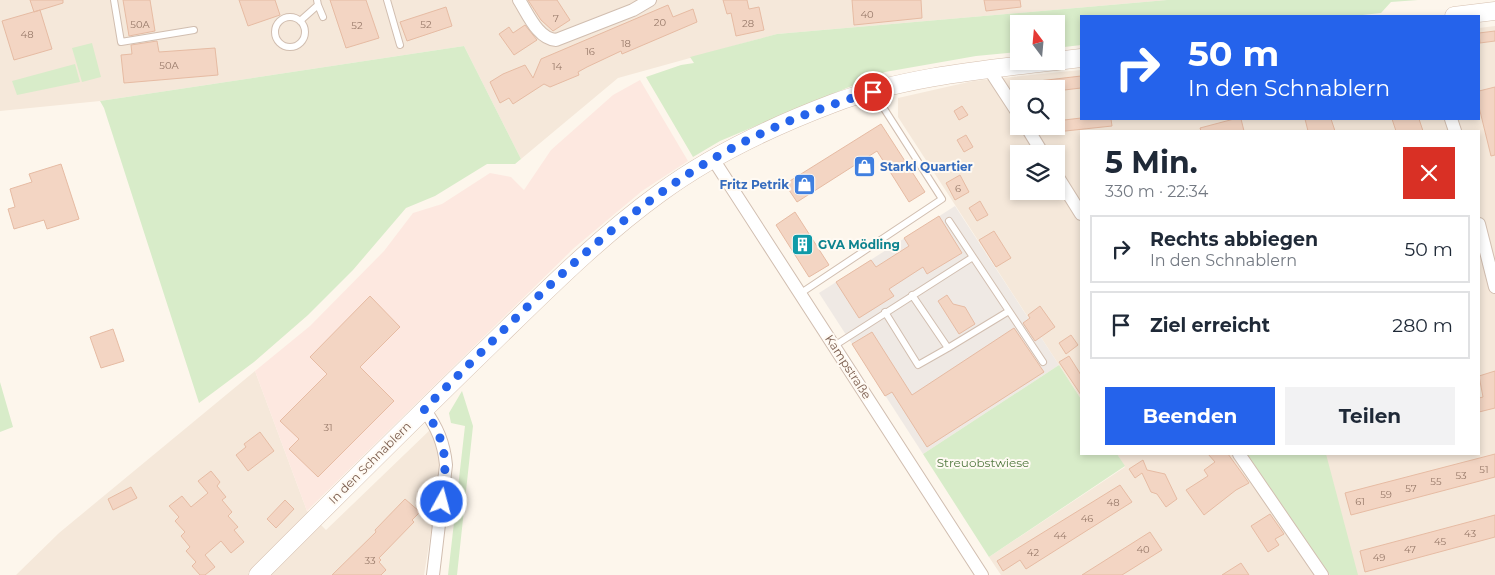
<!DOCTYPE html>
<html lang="de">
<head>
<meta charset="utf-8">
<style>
  :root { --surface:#fff; --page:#f2f2f3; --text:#1f2937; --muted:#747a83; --line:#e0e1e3; --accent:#2563eb }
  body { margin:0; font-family:Montserrat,sans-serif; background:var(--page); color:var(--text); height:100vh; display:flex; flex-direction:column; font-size:19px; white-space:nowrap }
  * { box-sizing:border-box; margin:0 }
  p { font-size:16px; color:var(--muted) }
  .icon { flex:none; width:28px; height:28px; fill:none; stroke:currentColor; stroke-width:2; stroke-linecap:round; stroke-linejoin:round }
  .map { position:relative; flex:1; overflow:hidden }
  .sheet { position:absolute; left:1080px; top:130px; width:400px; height:325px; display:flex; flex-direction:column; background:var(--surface); border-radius:0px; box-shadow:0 2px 8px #0003 }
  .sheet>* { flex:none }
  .guide { position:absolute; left:1080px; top:15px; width:400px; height:105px; border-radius:0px; box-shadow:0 2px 8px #0003; background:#2563eb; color:#fff; overflow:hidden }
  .needle { width:32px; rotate:344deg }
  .fabs { position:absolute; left:1010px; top:15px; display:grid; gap:10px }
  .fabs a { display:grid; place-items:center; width:55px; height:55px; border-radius:0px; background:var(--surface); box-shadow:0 2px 8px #0003; font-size:25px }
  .pin { position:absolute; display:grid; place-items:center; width:42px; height:42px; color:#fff; margin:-21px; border:2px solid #fff; border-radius:50%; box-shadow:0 1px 5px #0007 }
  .me { position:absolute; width:55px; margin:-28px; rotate:7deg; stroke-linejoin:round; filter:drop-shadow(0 0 4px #0008) }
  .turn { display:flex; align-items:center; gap:18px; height:105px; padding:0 25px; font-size:22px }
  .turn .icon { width:65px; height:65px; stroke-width:2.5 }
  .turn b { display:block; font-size:35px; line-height:42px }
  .round { display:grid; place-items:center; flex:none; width:52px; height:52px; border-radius:0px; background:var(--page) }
  .head { display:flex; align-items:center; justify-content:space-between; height:85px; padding:0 25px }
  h1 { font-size:30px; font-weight:700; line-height:38px }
  .cta { display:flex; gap:10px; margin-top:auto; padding:10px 25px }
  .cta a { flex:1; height:58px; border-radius:0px; background:var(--accent); color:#fff; font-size:20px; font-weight:700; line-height:58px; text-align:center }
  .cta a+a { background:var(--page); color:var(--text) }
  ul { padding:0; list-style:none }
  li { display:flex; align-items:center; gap:15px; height:68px; margin:0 10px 8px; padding:0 15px; border:2px solid var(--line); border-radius:0px }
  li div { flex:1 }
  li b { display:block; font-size:19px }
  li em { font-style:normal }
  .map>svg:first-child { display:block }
</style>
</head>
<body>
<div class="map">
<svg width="1495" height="575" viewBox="0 0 1495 575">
  <rect width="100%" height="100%" fill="#fdf6ec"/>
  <path fill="#f5e8da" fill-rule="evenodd" d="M0,0H1167L777,34L618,78L521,159L464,46L100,101L0,111Z
    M1495,26V575H1001L989,557L1125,467L1117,454H1479V131H1081V399L898,117V98L973,81L1081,70V119H1479V28ZM1019,89H1056V126H1019ZM1019,154H1056V191H1019Z
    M255,371L307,511L326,530L432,428L442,465L424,575H16L59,533Z"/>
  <path fill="#fde8e0" d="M640,80L688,161L642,191L574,248L307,511L255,371L310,326L384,251L413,213L442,204L490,173L511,177L524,190L551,150L613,95Z"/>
  <path fill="#efe9e4" d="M955,206L1059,365L923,454L819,293Z"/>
  <path fill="#d8ecc9" d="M1167,0H1418L1391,2L1381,13L1353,16H1081V45L1056,48V24H1019V52L976,56L885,72L720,141L693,157L646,77L681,65L694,63L690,57L777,34Z
    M92,43L101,77L82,82L72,48Z
    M464,46L521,159L515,164H487L435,196L406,208L353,270L308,315L254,362L199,403L104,108L100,101Z
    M75,64L80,82L17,95L12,81Z
    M1059,365L1081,399V454H1117L1125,466L989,557L923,454Z
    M0,382L13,427L0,432Z
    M462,391L473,426L457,575H448L465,426L451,423L449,413Z
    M1247,454H1326L1358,575H1330Z"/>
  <path fill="#f3d5c3" stroke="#e6bba3" d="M30,0H63V3L34,12Z
    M123,0H150L155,31L129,36Z
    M239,0H275L280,15L248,26Z
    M330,0H366L379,38L346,48Z
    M528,0H557L570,20L553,31L541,20Z
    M723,0H747L749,9L759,7L764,30L736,36L731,13L727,14Z
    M852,0H921L922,18L854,25Z
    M984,0H1020L1021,7L986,11Z
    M668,5L673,17L693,9L697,22L622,54L621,51L587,67L578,72L579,75L550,87L544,84L513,104L509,98L500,103L490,82L503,74L525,65L533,78L541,59Z
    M446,7L452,26L407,41L400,22Z
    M40,10L52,49L14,60L2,21Z
    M525,25L537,40L514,55L499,34L509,27L513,33Z
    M1495,31V41L1480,43L1479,33Z
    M157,41L159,52L215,48L218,75L124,83L121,55L132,54L131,45Z
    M1081,76V88L1056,91V89H1030V82Z
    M1495,87V155L1491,156L1479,107V91Z
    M962,106L968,115L959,120L954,111Z
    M1081,118L1111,119L1112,126L1056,132V121Z
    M1234,119H1241L1244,131H1201L1200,128Z
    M1305,119H1331L1335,131H1308Z
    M1392,119H1419L1423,131H1396Z
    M881,124L925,192L909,202L877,151L797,202L785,184Z
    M966,135L973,147L964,152L957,140Z
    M61,164L79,219L47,229L44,220L14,229L8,209L15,207L10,189L32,182L29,174Z
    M960,175L969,192L955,200L946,183Z
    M980,201L988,215L977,221L969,208Z
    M795,212L829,265L809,277L776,225Z
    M939,216L962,253L927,274L923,267L889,289L894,296L859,318L836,282L871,260L876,267L909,246L904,238Z
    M994,231L1011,258L996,267L979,240Z
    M947,295L953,304L965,307L975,324L959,334L938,301Z
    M370,296L400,327L360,367L394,401L318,477L289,449L299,439L280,421L327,374L310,357Z
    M1040,306L1055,327L1035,341L1023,323L1030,318L1028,315Z
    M1014,328L1044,372L927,447L892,392L885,396L852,344L872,332L912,395Z
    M113,329L124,361L101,368L90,337Z
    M1071,335L1078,345L1066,354L1059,343Z
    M1069,356L1081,375V395L1059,362Z
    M1495,371V408L1479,412V398L1483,397L1479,376Z
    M260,432L274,451L248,471L236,455L246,447L244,444Z
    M1208,454H1228L1249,483L1236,490L1204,515L1186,490L1208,476L1204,470L1215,462Z
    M1495,454V477L1351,515L1345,493Z
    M1143,460L1147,470L1165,474L1177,499L1166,507L1157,494L1151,492L1142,473L1135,478L1129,469Z
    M211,471L220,482L217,486L226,497L222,500L232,512L228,516L238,527L234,530L244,542L231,553L221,541L205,555L215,567L205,575H200L192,566L196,562L186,551L190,547L181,536L185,532L175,521L179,517L169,506L182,496L191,507L208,493L198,481Z
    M1120,485L1132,502L1026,569L1020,560L1003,571L997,561Z
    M131,487L137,498L113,510L108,499Z
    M405,499L420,512L412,520L414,522L379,558L381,560L379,562L386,570L381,575H332L376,532L375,530Z
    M285,500L294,509L276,528L267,519Z
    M1270,514L1284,534L1275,539L1279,545L1268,552L1251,526Z
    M1495,515V537L1365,572L1360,551Z
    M1150,532L1162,550L1122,575H1082Z
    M1241,563L1249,575H1222Z"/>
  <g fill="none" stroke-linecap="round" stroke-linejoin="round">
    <defs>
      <path id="lane" d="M114,0L121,42L194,30
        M387,0L400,45
        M318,5L323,17
        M275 32a15 15 0 1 1 30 0a15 15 0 1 1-30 0Z
        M300,21L318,5L317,0
        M973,257L1043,362
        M801,293L942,199L874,93
        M885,312L918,365L948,348L912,295
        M834,346L973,257L949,221
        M948,348L1009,311"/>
      <path id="street" d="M519,0C528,14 538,39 556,40L633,10L650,0
        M989,69L1019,115
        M1451,119L1455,131
        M1026,126L1043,154
        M713,159L982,575
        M1056,174L1081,214
        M1479,224L1495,287
        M424,409C437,427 444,443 446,465L433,575
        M1239,454L1322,575"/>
      <path id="secondary" d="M1454,16L1495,11
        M1056,61L1081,58
        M258,575C331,502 404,429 478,357C537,300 594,241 660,193C713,154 773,126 834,103C905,77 981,70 1056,61"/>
    </defs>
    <use href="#lane" stroke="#d1beb0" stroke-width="8"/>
    <use href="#street" stroke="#d1beb0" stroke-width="14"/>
    <use href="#secondary" stroke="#d6c0b0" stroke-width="19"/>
    <use href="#lane" stroke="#fff" stroke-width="6"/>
    <use href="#street" stroke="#fff" stroke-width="12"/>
    <use href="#secondary" stroke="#fff" stroke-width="18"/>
  </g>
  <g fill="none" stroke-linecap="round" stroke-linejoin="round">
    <path stroke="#2563eb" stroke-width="9" stroke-dasharray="0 16.2" d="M442,502C447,462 448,443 424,409C500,335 574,254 662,192C725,146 798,113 873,92"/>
  </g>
  <defs>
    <symbol id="shop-square" viewBox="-11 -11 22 22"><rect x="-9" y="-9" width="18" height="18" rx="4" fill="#3f7fe0" stroke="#fffaf3"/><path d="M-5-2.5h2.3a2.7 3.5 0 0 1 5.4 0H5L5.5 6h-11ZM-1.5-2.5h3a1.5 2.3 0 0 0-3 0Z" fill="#fff"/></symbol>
    <symbol id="building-square" viewBox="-11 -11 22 22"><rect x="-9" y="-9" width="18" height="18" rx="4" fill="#0f9aa8" stroke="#fffaf3"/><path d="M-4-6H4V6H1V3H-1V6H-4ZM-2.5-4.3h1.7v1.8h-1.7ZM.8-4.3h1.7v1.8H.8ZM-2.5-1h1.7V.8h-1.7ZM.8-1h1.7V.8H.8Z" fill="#fff"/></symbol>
  </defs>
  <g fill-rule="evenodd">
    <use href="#shop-square" x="852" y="154" width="25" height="25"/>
    <use href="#shop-square" x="792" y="172" width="25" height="25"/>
    <use href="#building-square" x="790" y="232" width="25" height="25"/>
  </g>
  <g text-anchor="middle" stroke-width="4" stroke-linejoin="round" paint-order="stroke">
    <g font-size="10" fill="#987a6a">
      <text x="867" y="18">40</text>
      <text x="556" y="22">7</text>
      <text x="660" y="26">20</text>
      <text x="748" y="27">28</text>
      <text x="140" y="28">50A</text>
      <text x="426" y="28">52</text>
      <text x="357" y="29">52</text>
      <text x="27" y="38">48</text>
      <text x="626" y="47">18</text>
      <text x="590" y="55">16</text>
      <text x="169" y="69">50A</text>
      <text x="557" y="70">14</text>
      <text x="958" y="192">6</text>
      <text x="328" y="431">31</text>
      <text x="1484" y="473">51</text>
      <text x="1461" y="479">53</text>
      <text x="1436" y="485">55</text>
      <text x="1411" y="492">57</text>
      <text x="1386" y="498">59</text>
      <text x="1360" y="505">61</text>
      <text x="1113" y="506">48</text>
      <text x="1087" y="522">46</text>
      <text x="1470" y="537">43</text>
      <text x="1060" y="539">44</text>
      <text x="1440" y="545">45</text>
      <text x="1143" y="553">40</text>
      <text x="1410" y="553">47</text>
      <text x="1033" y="556">42</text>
      <text x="1379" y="561">49</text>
      <text x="370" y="564">33</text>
    </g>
    <g font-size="12" font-weight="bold" fill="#366cbe" stroke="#fffaf3" text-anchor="start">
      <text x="880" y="171">Starkl Quartier</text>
      <text x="789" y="189" text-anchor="end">Fritz Petrik</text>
    </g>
    <g font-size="12" font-weight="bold" fill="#0d838f" stroke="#fffaf3" text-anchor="start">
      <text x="818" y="249">GVA Mödling</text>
    </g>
    <g font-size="12" fill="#7a5c4d" stroke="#fffaf3">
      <text transform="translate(848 367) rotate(57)" y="4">Kampstraße</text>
      <text transform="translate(370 463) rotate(-45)" y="4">In den Schnablern</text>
    </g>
    <g font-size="12" fill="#537a41" stroke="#fffaf3">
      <text x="983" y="467">Streuobstwiese</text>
    </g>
  </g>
</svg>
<div class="fabs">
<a><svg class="needle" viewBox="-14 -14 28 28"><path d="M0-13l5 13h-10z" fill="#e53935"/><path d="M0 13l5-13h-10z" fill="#747a83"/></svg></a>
<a><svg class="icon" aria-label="search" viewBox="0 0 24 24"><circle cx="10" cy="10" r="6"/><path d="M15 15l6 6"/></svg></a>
<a><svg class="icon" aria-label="layers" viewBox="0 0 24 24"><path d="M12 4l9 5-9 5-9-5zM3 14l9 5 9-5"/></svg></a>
</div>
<div class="pin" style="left:873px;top:92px;background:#d93025"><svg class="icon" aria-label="arrive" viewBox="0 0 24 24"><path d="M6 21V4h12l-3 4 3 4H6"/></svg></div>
<svg class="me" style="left:442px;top:502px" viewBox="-20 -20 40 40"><circle r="17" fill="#2563eb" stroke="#fff" stroke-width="3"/><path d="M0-11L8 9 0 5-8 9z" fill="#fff"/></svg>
<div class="guide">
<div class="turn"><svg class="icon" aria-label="right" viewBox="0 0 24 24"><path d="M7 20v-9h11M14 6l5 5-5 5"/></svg><div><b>50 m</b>In den Schnablern</div></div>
</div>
<section class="sheet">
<div class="head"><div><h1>5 Min.</h1><p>330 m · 22:34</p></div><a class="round" style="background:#d93025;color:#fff"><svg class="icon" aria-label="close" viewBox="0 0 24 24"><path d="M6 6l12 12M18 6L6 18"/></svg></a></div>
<ul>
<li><svg class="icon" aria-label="right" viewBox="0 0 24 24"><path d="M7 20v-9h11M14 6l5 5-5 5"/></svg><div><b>Rechts abbiegen</b><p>In den Schnablern</p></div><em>50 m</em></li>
<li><svg class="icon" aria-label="arrive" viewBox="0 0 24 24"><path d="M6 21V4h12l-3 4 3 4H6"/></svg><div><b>Ziel erreicht</b></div><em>280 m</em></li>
</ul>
<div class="cta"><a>Beenden</a><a>Teilen</a></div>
</section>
</div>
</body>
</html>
